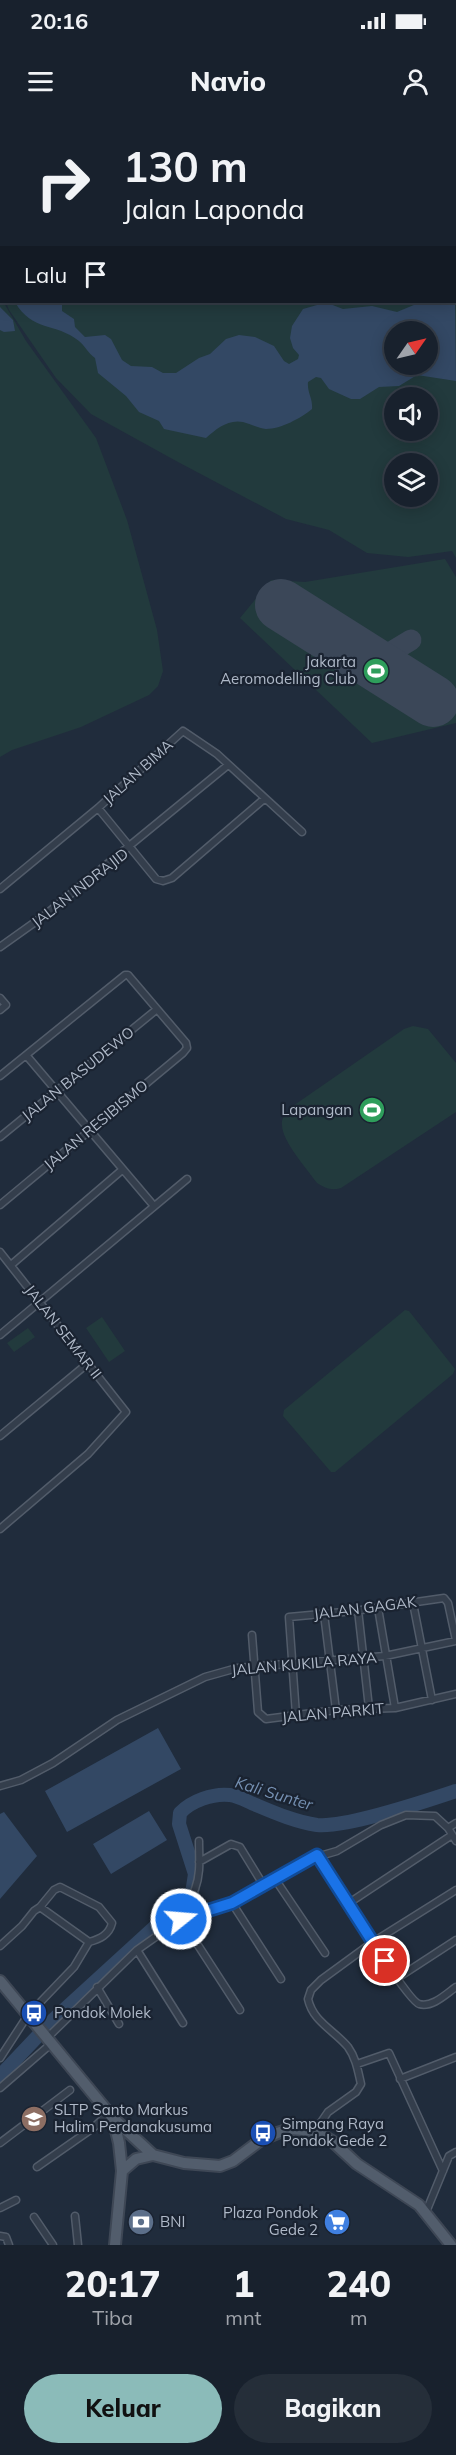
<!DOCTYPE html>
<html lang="id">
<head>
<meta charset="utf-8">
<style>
  :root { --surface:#18212d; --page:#252e39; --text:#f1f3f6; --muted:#9fa3aa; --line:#363e49; --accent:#8bbbb9 }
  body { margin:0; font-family:Mulish,sans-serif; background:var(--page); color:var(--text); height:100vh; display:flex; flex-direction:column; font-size:22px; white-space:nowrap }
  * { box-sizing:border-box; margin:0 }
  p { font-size:20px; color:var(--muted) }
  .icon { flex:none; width:33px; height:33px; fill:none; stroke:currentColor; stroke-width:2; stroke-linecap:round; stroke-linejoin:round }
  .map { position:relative; height:2125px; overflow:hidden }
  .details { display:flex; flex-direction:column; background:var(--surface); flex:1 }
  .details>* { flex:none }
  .hud { position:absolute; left:0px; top:0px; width:456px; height:183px; box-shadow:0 3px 15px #0003,0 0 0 2px var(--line); background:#18212d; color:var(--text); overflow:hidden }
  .needle { width:39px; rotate:56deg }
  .tools { position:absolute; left:384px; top:201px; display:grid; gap:12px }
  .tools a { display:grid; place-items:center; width:54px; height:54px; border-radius:50%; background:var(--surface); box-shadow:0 3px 15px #0003,0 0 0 2px var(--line); font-size:30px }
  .pin { position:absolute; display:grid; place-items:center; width:51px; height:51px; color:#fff; margin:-26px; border:3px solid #fff; border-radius:50%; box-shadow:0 2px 6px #0007 }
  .me { position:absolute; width:66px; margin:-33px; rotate:73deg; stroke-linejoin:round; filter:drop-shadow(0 0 4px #0008) }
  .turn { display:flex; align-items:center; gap:21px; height:126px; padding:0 24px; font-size:27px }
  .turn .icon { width:78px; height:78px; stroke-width:2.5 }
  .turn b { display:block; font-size:42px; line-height:51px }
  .then { display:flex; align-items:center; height:57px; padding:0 24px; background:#0003; gap:12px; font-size:22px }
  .eta { display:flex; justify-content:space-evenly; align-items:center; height:102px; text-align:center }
  .eta b { font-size:36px; font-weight:800; line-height:42px }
  .button { display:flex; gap:12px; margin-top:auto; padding:12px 24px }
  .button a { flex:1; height:69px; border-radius:36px; background:var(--accent); color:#111; font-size:24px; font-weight:800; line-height:69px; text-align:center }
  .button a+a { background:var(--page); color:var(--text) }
  .status { display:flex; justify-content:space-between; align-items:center; height:42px; padding:0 30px; background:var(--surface); direction:ltr }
  .status svg { height:16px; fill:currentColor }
  header { display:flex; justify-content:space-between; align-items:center; height:78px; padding:0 24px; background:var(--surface); font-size:27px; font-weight:800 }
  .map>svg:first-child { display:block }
</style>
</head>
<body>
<div class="status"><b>20:16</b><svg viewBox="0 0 49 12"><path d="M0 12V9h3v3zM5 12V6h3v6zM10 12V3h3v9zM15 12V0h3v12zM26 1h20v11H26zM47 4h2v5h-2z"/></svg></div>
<header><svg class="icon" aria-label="menu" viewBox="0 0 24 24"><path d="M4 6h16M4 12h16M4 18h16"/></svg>Navio<svg class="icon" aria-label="person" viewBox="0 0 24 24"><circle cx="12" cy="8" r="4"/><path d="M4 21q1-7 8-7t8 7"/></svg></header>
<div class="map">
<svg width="456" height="2125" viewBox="0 0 456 2125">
  <rect width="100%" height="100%" fill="#202c3c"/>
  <path fill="#223a3d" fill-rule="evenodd" d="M0,0H456V438L452,431L408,437L367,433L329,410L286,399L178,342L91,294L56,258L9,190L6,182H454V2H2L1,169ZM394,212H428V244H394ZM394,278H428V310H394ZM394,344H428V376H394Z
    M0,176L26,221L96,318L127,400L157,510L163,551L158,566L149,575L81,607L12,630L0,637Z
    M445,439L456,457V603L372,623L240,498L271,460L305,462Z
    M413,906L428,909L456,943V992L341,1068C331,1071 325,1068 317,1063C307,1049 282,1021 282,1005C281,998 286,993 290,988L404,909Z
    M405,1190L409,1191L455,1249L453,1254L335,1352H331L283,1296L284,1290Z
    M102,1197L125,1231L109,1242L86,1208Z
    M28,1208L35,1217L14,1232L7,1223Z"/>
  <path fill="#334864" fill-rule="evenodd" d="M455,178L456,261L417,255L399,266L379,267L360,279H351L329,269L321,258L316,257L308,262C307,273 313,278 312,289C301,298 281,309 266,309C258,308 250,304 243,302C228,299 216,309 206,318L164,309L159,301L139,292L126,276L98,253L95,238C88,233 85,226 79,221C55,202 32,212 15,182H62V191L74,199L75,207L85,217L105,215L111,219L122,240L131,246L152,247L163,253H176L199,238L210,234L226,219L239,215L255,217L274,226L284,241L289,244L298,239L299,235L293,228L290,218L292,206L303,189L317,185L330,184L343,189L372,186L397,192L421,182H454ZM394,212H428V244H394Z
    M0,187L13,200L15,211L4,212L0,210Z
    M158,1608L181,1649L67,1712L45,1671Z
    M149,1691L167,1720L111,1754L93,1724Z
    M4,1692L37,1736L0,1779V1694Z"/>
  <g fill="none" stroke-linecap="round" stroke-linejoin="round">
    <path stroke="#334864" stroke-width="2" d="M0,1952L2,1953"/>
    <path stroke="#334864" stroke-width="14" d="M0,1956L52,1901L192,1773L195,1754L179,1704L180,1693C191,1681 213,1673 230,1675C239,1676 248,1682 256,1685C275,1693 296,1702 317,1705C346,1708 426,1681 456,1671"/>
    <path stroke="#3b4758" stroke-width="21" d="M373,543L411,520"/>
    <path stroke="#3b4758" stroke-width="52" d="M281,485L433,581"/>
    <defs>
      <path id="street" d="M98,688L156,759L163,761L172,758L264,679
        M0,769L98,688L183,611L217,634L302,712
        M0,827L45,795L228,645
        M0,878L6,885L0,890
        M26,935L154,1086
        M0,956L125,855H128L186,923L187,928L183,933L0,1085
        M0,1017L156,890
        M0,1132L126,1292L88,1334L0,1409
        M11,1145L122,1050
        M0,1215L187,1059
        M0,1316L87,1244
        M413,1483L432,1580
        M378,1488L395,1588
        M358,1490L369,1588
        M324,1494L336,1590
        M252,1515L258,1592L266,1599L336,1590L395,1588L456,1574
        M296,1595L289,1497L354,1491L444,1478L448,1483L456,1520
        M0,1666L21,1660L53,1643L117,1600L205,1557L237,1548L385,1536L456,1521
        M448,1708L456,1703
        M199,1721C199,1738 201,1753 195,1769C191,1780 181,1788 181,1799L240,1890
        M317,1735C330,1755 407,1881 419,1884C432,1888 446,1874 456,1867
        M199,1742L231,1724L240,1727L264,1766
        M275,1759L325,1833
        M232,1783L281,1859
        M349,1783L452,1715
        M40,1787L89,1822
        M0,1826L22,1806L34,1791L40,1787L54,1770L60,1767L99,1787L112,1803C109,1815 100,1819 89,1822
        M137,1830L183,1903
        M396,1859L456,1820
        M97,1867L119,1904
        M47,1918L137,1830L181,1799L232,1783L306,1740L337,1731L381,1705L406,1695L435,1696L448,1708L456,1721
        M0,1938L28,1895L74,1847L89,1822
        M357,1944L389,1933L443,2051
        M400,1959L456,1937
        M0,1968L52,1923
        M315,2011L328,1992L356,1972L361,1964C358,1951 356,1938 348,1927C334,1910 313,1902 308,1879L311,1870L321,1860L373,1822L456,1770
        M0,2023L70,1970
        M37,2047L93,2008L109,1993
        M0,2088L16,2080
        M426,2092L449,2036L456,2032
        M75,2096L78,2125
        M34,2097L53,2125
        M0,2116L6,2117L9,2125"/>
      <path id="primary" d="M0,1861L113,1998L153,2035L184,2043L220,2046L233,2041L261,2020L280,2012L291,2009L315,2011L332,2021L357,2044L419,2085L451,2125
        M113,1998L119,2023L122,2051L115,2125
        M122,2051L136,2039L153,2035"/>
    </defs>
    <use href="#street" stroke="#525c6a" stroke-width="9"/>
    <use href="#primary" stroke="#3e4755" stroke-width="14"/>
    <use href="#street" stroke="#343e4c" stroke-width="6"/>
    <use href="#primary" stroke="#525d6c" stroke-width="10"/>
  </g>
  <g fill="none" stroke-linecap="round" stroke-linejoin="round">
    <defs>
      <path id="route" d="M181,1799L232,1783L317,1735L385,1841"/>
    </defs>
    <use href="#route" stroke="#114b97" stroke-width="15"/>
    <use href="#route" stroke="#1a73e8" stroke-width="10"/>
  </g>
  <defs>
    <symbol id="stadium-disc" viewBox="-11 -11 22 22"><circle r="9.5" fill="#2e9e5b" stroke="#1a2331"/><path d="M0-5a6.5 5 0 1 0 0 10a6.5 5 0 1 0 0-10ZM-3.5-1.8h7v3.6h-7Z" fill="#fff"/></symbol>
    <symbol id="bus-disc" viewBox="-11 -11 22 22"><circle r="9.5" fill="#1a4fb4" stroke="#1a2331"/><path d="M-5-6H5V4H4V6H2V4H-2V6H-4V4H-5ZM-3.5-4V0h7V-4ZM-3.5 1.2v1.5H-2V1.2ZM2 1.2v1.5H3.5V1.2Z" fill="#fff"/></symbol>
    <symbol id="school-disc" viewBox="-11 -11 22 22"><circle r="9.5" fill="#8d6e63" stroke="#1a2331"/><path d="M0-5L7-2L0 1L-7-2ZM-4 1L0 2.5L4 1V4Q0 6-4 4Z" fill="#fff"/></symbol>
    <symbol id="bank-disc" viewBox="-11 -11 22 22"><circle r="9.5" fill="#5c6f8a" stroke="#1a2331"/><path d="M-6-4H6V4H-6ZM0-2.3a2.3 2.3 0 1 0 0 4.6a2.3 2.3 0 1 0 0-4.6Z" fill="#fff"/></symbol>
    <symbol id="supermarket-disc" viewBox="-11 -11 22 22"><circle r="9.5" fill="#3f7fe0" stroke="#1a2331"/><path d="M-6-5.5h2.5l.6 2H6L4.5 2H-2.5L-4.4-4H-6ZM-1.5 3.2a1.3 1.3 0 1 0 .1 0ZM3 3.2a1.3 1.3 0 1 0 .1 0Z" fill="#fff"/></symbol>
  </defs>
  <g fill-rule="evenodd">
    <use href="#stadium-disc" x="361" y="536" width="30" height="30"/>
    <use href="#stadium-disc" x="357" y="975" width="30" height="30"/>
    <use href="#bus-disc" x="19" y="1878" width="30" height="30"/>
    <use href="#school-disc" x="19" y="1984" width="30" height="30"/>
    <use href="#bus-disc" x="248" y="1998" width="30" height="30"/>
    <use href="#bank-disc" x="126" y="2087" width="30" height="30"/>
    <use href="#supermarket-disc" x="322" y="2087" width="30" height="30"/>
  </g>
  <g text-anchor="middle" stroke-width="4.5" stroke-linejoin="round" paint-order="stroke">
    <g font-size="15" fill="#afb9c8" stroke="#1a2331" text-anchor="start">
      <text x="356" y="547" text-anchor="end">Jakarta<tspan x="356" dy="17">Aeromodelling Club</tspan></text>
      <text x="352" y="995" text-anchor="end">Lapangan</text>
      <text x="54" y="1898">Pondok Molek</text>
      <text x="54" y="1995">SLTP Santo Markus<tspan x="54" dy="17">Halim Perdanakusuma</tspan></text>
      <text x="282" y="2009">Simpang Raya<tspan x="282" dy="17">Pondok Gede 2</tspan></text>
      <text x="318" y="2098" text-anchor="end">Plaza Pondok<tspan x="318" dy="17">Gede 2</tspan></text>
      <text x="160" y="2107">BNI</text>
    </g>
    <g font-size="15" fill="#afb9c8" stroke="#1a2331">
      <text transform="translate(138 652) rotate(-42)" y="5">JALAN BIMA</text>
      <text transform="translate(80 768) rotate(-38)" y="5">JALAN INDRAJID</text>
      <text transform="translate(78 954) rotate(-39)" y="5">JALAN BASUDEWO</text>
      <text transform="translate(96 1005) rotate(-40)" y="5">JALAN RESIBISMO</text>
      <text transform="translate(63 1212) rotate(52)" y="5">JALAN SEMAR II</text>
      <text transform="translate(365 1488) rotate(-7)" y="5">JALAN GAGAK</text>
      <text transform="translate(304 1544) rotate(-5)" y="5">JALAN KUKILA RAYA</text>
      <text transform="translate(333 1593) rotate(-5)" y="5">JALAN PARKIT</text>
    </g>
    <g font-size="16" font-style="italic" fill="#7590b2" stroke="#1a2331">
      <text transform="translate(274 1673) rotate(17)" y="6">Kali Sunter</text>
    </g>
  </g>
</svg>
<div class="tools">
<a><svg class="needle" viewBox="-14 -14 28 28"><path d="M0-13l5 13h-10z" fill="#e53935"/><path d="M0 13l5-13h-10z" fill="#9fa3aa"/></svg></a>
<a><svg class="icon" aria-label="sound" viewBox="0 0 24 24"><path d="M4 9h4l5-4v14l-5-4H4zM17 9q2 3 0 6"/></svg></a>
<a><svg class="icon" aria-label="layers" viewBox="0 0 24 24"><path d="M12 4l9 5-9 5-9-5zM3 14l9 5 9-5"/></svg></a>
</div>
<div class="pin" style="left:385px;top:1841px;background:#d93025"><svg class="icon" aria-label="arrive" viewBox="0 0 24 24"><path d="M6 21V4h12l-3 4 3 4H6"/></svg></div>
<svg class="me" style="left:181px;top:1799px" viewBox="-20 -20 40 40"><circle r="17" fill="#1a73e8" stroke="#fff" stroke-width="3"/><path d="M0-11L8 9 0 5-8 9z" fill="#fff"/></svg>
<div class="hud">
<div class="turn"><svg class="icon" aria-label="right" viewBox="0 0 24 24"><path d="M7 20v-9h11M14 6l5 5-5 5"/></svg><div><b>130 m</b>Jalan Laponda</div></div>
<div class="then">Lalu<svg class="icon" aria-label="arrive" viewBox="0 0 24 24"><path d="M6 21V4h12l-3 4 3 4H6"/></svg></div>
</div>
</div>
<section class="details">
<div class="eta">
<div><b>20:17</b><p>Tiba</p></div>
<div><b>1</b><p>mnt</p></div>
<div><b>240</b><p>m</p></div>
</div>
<div class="button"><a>Keluar</a><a>Bagikan</a></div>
</section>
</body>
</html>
